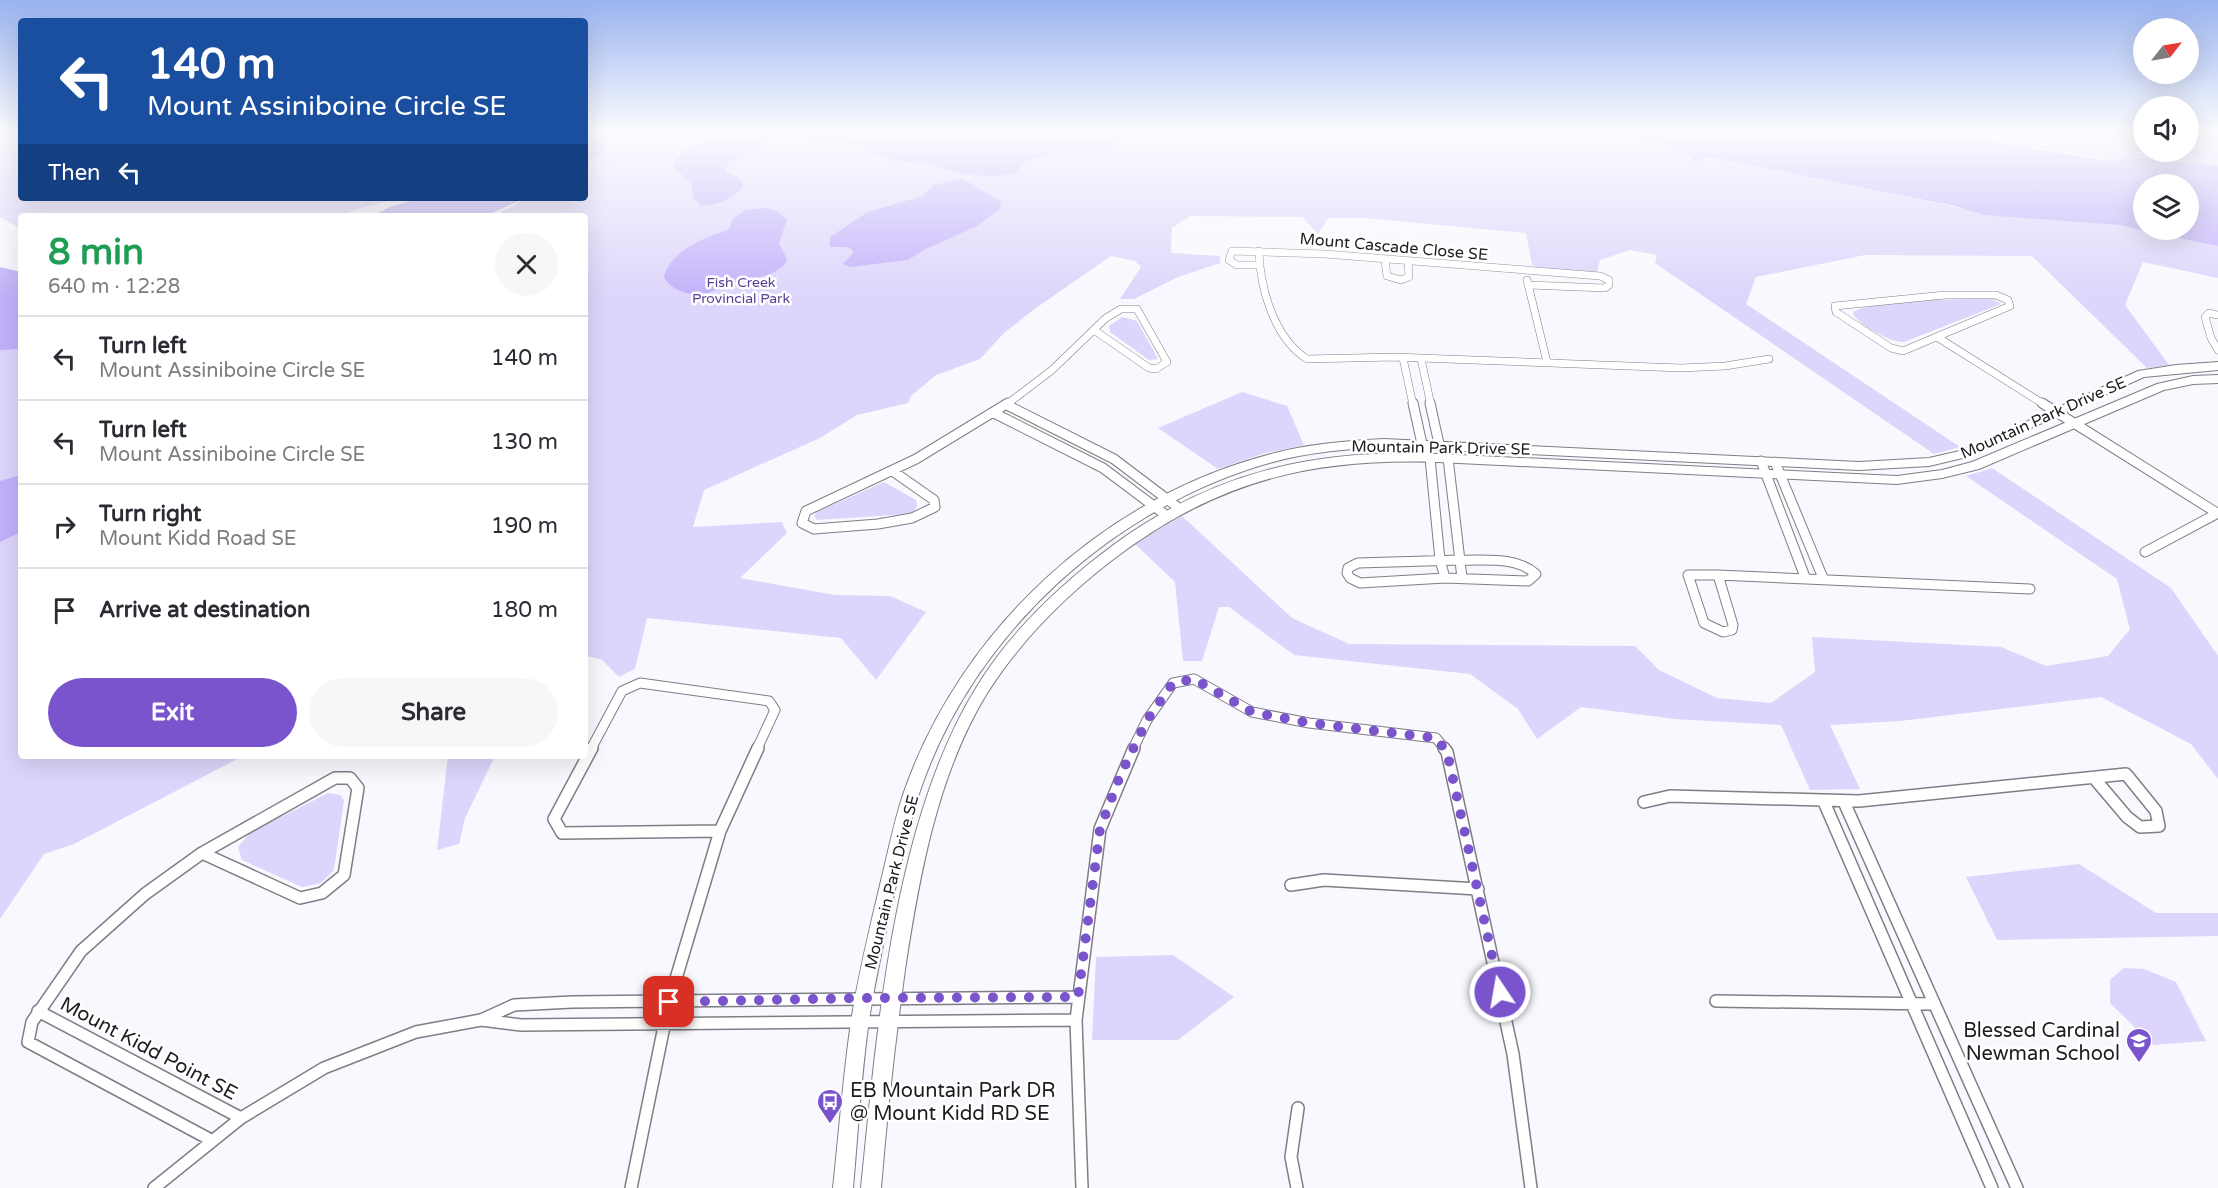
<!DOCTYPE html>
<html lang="en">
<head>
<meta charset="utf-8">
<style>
  :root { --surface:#fff; --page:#f7f7f7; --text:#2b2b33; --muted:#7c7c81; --line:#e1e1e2; --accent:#7a54cd }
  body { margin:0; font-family:"Varela Round",sans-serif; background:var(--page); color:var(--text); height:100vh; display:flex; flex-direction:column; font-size:22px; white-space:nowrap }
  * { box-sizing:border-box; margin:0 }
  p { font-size:20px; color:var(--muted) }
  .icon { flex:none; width:33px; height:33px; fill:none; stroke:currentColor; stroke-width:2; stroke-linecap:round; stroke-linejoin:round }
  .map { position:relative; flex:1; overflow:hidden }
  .details { position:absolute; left:18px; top:213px; width:570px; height:546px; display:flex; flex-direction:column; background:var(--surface); border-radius:6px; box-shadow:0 6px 24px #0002 }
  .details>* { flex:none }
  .top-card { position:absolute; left:18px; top:18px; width:570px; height:183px; border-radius:6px; box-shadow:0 6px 24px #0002; background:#1a4fa0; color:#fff; overflow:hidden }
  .needle { width:39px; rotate:59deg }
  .fabs { position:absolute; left:2133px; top:18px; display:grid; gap:12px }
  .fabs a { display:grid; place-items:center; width:66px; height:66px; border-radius:50%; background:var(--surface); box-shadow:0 6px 24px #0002; font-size:30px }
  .pin { position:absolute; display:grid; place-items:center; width:51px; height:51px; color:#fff; margin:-26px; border-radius:12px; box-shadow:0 3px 9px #0006 }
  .me { position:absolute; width:66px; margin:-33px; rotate:348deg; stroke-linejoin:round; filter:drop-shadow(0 0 4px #0008) }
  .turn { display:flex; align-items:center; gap:21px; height:126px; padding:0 30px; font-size:27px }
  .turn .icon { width:78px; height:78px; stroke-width:2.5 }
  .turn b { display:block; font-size:42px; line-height:51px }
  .then { display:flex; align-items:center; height:57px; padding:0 30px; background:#0003; gap:12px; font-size:22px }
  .round { display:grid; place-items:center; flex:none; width:63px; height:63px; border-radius:32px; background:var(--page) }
  .headline { display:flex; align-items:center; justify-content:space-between; height:102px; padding:0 30px }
  h1 { font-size:36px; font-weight:800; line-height:45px; color:#1e9e55 }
  .action { display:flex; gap:12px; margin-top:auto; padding:12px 30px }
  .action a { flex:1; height:69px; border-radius:36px; background:var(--accent); color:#fff; font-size:24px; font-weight:800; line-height:69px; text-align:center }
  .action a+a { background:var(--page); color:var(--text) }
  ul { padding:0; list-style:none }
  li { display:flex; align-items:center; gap:18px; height:84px; padding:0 30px; border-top:2px solid var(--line) }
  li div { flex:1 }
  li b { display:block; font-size:22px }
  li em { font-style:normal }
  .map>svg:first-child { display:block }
</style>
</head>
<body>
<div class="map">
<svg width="2218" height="1188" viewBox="0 0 2218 1188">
  <rect width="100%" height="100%" fill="#f9f8fe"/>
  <path fill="#ddd5fb" d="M0,133H21V198H398L335,216H21V229L0,217Z
    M614,133H1617L1960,208L2124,226L2218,245V278L2143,262L2125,305L2169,365L2147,368L2032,256L1865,255L1756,277L1746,304L1960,447L1934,454L1655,263L1657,255L1630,250L1600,260L1597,272L1539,268L1532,265L1526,233L1365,218H1328L1318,234L1302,217L1190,216L1172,228L1171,253L1220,256V263L1178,277L1134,299H1120L1141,267L1135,261L1111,256L1033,310L1004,333L980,359L936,375L911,396L908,403L857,415L820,438L704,490L693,527L782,522L787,533L740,578L835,595L890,596L926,612L876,680L841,638L647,618L635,669L619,677L601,659L585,656V216H495L527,198H585V164L600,156Z
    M1959,133H2143L2144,152H2188L2189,133H2218V171L2077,155Z
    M1993,299L2001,304L1904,342C1891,343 1858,325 1853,313C1865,299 1970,299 1993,299Z
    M1122,317L1137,321L1158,359L1149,360L1110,332L1109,326Z
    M0,348L21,350V756H243L74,844L44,854L0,919Z
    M1242,392L1287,406L1304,445L1265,453L1218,469L1158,428Z
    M1992,468L2171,588L2218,656V779L2191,744L2101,697L1900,721L1830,725L1860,789L1810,790L1781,725L1675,719L1581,707L1537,739L1518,709L1470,674L1294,655L1229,607H1219L1202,661H1183L1175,582L1135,544L1182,516L1292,618L1349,644L1635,646L1659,670L1717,698L1771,703L1815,672L1812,637L2001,647L2046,666L2108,656L2130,629L2117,579L1966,476Z
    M884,482L916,500L917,506L914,511L907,514L817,520L814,516L817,512Z
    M448,756H495L465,818L459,844L437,850Z
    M328,793L340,795L344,800L334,870L321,883L302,887L242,860L238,847L250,833Z
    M2079,864L2156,913H2218V936L1997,940L1966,877Z
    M1173,955L1234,997L1178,1040H1092L1096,957Z
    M2124,968L2144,969L2176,982L2206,1041L2153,1045L2110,1003V980Z"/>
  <path fill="#c2b1fa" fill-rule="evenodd" d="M585,133H608L605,153L585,163Z
    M722,133H762L765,140L758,149L727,164L726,171L741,180L743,186C735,199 715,205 701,206L693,198L692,184L673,167C678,149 706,140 722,133Z
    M802,133H941L954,138L983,133H1138L1103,151L1079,148L1061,150L1026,162L1016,173L994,177L965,174L930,164L896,161L874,154L856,145L839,142L810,143Z
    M1607,133H1933L1969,137L2101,160L2143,158L2218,166V246L2118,225L1984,215L1955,206L1710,157L1694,161L1684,149ZM2188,184V230H2144V184Z
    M960,179L965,180L1001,202L1000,209L977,226L926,249L908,260L850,267L843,264L853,253V250L846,247H830V237L868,212L923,196L933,185Z
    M421,198H525L485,216H372L390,207Z
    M765,208L777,211L787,220L779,243L787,259L786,263C769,280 757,275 736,282C725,284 715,291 705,294C690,297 672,290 664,278C668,251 707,237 729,229L733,219L745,210Z
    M0,267L21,272V349L0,350Z
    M21,475V532L0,542V481Z"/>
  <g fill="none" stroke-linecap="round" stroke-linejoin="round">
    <defs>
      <path id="street-far2" d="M1259,251C1260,288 1274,338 1307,359L1394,357L1681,368L1725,366L1769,359
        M1385,260L1387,276L1401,280L1409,277L1408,262
        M1258,265H1237L1229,260L1232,251L1325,254L1600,276L1609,280V285L1605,288L1529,285
        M1527,280L1547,362
        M1945,295H1996L2008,300L2010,306L1903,351L1891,348L1836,312L1835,306Z
        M2218,315L2209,313L2205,317L2211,338L2218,350
        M1937,337L2045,405
        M1403,358L1413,405
        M1421,359L1431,405
        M1006,405L1052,370L1106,318L1121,309H1137L1167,362L1156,369L1149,368L1094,330"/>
      <path id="street-far1" d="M1413,403L1422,444L1430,458L1440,560L1445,578
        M1430,403L1439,444L1448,458L1462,578
        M2042,403L2217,513
        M1007,405L1114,459L1180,509
        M996,414L1103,468L1167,516
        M1761,461L1805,577
        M1775,462L1823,578
        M894,472L934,500L935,507L912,518L878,524L814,529L802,523L806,511L916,459L1008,403
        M2145,552L2218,513
        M1460,560C1485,561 1516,556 1536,574L1528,581L1445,578L1360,583L1350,578L1347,573L1348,568L1358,563Z
        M1688,575H1718L1733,625L1732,630L1723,632L1704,623Z
        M1718,575L2030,589
        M591,749L622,691L640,683L769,701L775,710L757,749
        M1133,749L1147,720L1173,683L1194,679L1252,712L1309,723L1436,738L1445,749"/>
      <path id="street" d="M592,748L554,819L562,833L720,831
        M1444,748L1447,752L1513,1054L1531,1188
        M335,778H350L358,788L344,875L322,893L300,898L202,853Z
        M1644,802L1670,796L1859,801L2126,774L2156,811L2159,826L2140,827L2127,817L2094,778
        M1824,802L1992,1188
        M1844,802L2017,1188
        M720,831L758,748
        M202,853L145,894L81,951L32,1022L28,1042L211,1140
        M1291,885L1324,880L1478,889
        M1716,1001L1934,1004
        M38,1011L241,1118
        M481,1020L521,1025L1076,1020
        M154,1188L241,1118L324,1068L416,1032L481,1020L514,1005L572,1002L1078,997
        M631,1188L669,1002L720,831
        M1082,1188L1076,1020L1100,829L1134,748
        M1297,1188L1291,1157L1298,1108"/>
      <path id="secondary" d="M2218,362V370L2144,377L1967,457L1929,466L1859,470L1384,447C1347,449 1309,452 1273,462C1114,506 973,634 920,791C910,821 904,853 896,885C886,930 876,975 869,1020C861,1076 858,1132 853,1188H833C839,1133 843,1077 851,1022C858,976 869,931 880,885C888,853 894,820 905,789C963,627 1105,497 1271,454C1307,444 1346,441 1384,439L1859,462L1929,458L1964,450L2138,371L2176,365Z
        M2218,375V383L2193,384L2164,390L1979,469L1942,478L1897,484L1438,462C1315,458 1223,479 1123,552C1070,591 1021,639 986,695C937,776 919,877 905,970C895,1042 887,1115 881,1188H861C877,1032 893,823 976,688C1011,630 1062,583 1116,543C1216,471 1316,449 1438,454L1897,476L1942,470L1972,462L2157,384L2193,376Z"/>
    </defs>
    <use href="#street-far2" stroke="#7f7e86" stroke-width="8"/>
    <use href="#street-far1" stroke="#7f7e86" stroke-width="11"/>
    <use href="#street" stroke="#7f7e86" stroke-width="14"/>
    <use href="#secondary" stroke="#7f7e86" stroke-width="2"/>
    <use href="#street-far2" stroke="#fff" stroke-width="7"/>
    <use href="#street-far1" stroke="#fff" stroke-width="9"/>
    <use href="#street" stroke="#fff" stroke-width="11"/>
    <use href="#secondary" fill="#fff" fill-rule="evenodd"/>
  </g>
  <linearGradient id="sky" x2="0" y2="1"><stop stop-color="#99b3ef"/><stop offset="0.44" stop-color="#fcfcff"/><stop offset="1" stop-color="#fcfcff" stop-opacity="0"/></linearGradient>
  <rect width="2218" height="299" fill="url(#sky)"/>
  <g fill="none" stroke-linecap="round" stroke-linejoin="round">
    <path stroke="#7a54cd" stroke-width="10" stroke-dasharray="0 18" d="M669,1002L864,998L1078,997L1100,829L1120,776L1147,720L1173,683L1194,679L1252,712L1309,723L1436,738L1447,752L1500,992"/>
  </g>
  <defs>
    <symbol id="school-pin" viewBox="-11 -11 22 30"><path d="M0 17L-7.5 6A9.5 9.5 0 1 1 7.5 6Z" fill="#7a54cd" stroke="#fff"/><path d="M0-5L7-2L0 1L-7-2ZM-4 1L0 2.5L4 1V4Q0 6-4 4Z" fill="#fff"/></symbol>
    <symbol id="bus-pin" viewBox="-11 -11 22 30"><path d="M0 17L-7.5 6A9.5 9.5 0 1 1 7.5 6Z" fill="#7a54cd" stroke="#fff"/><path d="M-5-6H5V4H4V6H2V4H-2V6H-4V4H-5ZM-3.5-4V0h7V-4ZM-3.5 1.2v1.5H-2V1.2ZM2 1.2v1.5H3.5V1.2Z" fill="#fff"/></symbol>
  </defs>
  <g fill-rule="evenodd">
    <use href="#school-pin" x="2124" y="1026" width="30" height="40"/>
    <use href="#bus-pin" x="815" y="1087" width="30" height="40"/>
  </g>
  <g text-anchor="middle" stroke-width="5" stroke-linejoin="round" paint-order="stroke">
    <g font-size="14" fill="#594094" stroke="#fff">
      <text x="741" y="287">Fish Creek<tspan x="741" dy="16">Provincial Park</tspan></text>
    </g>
    <g font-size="16" fill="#1d1d20" stroke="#fff">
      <text transform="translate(1394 246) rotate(5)" y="6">Mount Cascade Close SE</text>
      <text transform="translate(2043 417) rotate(-24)" y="6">Mountain Park Drive SE</text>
      <text transform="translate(1441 447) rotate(1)" y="6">Mountain Park Drive SE</text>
      <text transform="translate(891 882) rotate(-76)" y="6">Mountain Park Drive SE</text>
    </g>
    <g font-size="20" fill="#1d1d20" stroke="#fff" text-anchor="end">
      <text x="2120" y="1037">Blessed Cardinal<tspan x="2120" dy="23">Newman School</tspan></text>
      <text x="850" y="1097" text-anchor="start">EB Mountain Park DR<tspan x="850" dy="23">@ Mount Kidd RD SE</tspan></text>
    </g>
    <g font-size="20" fill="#1d1d20" stroke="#fff">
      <text transform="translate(149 1048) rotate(28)" y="7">Mount Kidd Point SE</text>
    </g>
  </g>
</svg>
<div class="fabs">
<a><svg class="needle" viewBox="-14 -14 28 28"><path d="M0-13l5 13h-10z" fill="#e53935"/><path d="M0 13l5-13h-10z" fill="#7c7c81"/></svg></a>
<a><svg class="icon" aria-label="sound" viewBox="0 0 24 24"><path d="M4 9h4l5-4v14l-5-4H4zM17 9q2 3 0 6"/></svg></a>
<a><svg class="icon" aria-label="layers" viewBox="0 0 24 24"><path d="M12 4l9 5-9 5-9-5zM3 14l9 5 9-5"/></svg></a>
</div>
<div class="pin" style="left:669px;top:1002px;background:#d93025"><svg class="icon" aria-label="arrive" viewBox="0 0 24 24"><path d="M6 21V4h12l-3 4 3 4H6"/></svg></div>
<svg class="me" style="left:1500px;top:992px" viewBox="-20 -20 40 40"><circle r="17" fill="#7a54cd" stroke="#fff" stroke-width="3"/><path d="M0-11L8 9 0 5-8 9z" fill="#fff"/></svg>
<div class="top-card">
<div class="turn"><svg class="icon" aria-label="left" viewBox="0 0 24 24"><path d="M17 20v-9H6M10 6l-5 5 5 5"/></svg><div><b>140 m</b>Mount Assiniboine Circle SE</div></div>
<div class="then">Then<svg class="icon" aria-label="left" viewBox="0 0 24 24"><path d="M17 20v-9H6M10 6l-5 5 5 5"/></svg></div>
</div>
<section class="details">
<div class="headline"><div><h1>8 min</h1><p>640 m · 12:28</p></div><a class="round"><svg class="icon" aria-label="close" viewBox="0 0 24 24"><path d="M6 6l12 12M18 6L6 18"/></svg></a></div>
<ul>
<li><svg class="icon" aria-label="left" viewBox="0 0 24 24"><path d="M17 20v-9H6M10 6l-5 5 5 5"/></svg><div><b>Turn left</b><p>Mount Assiniboine Circle SE</p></div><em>140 m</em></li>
<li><svg class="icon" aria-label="left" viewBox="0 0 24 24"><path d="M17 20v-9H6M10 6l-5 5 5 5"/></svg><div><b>Turn left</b><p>Mount Assiniboine Circle SE</p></div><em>130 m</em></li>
<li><svg class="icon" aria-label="right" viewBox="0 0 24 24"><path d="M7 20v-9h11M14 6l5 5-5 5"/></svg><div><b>Turn right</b><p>Mount Kidd Road SE</p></div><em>190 m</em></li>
<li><svg class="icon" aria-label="arrive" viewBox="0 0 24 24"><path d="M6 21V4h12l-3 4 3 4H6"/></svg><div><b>Arrive at destination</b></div><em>180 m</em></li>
</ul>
<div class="action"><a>Exit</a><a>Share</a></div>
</section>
</div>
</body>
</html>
